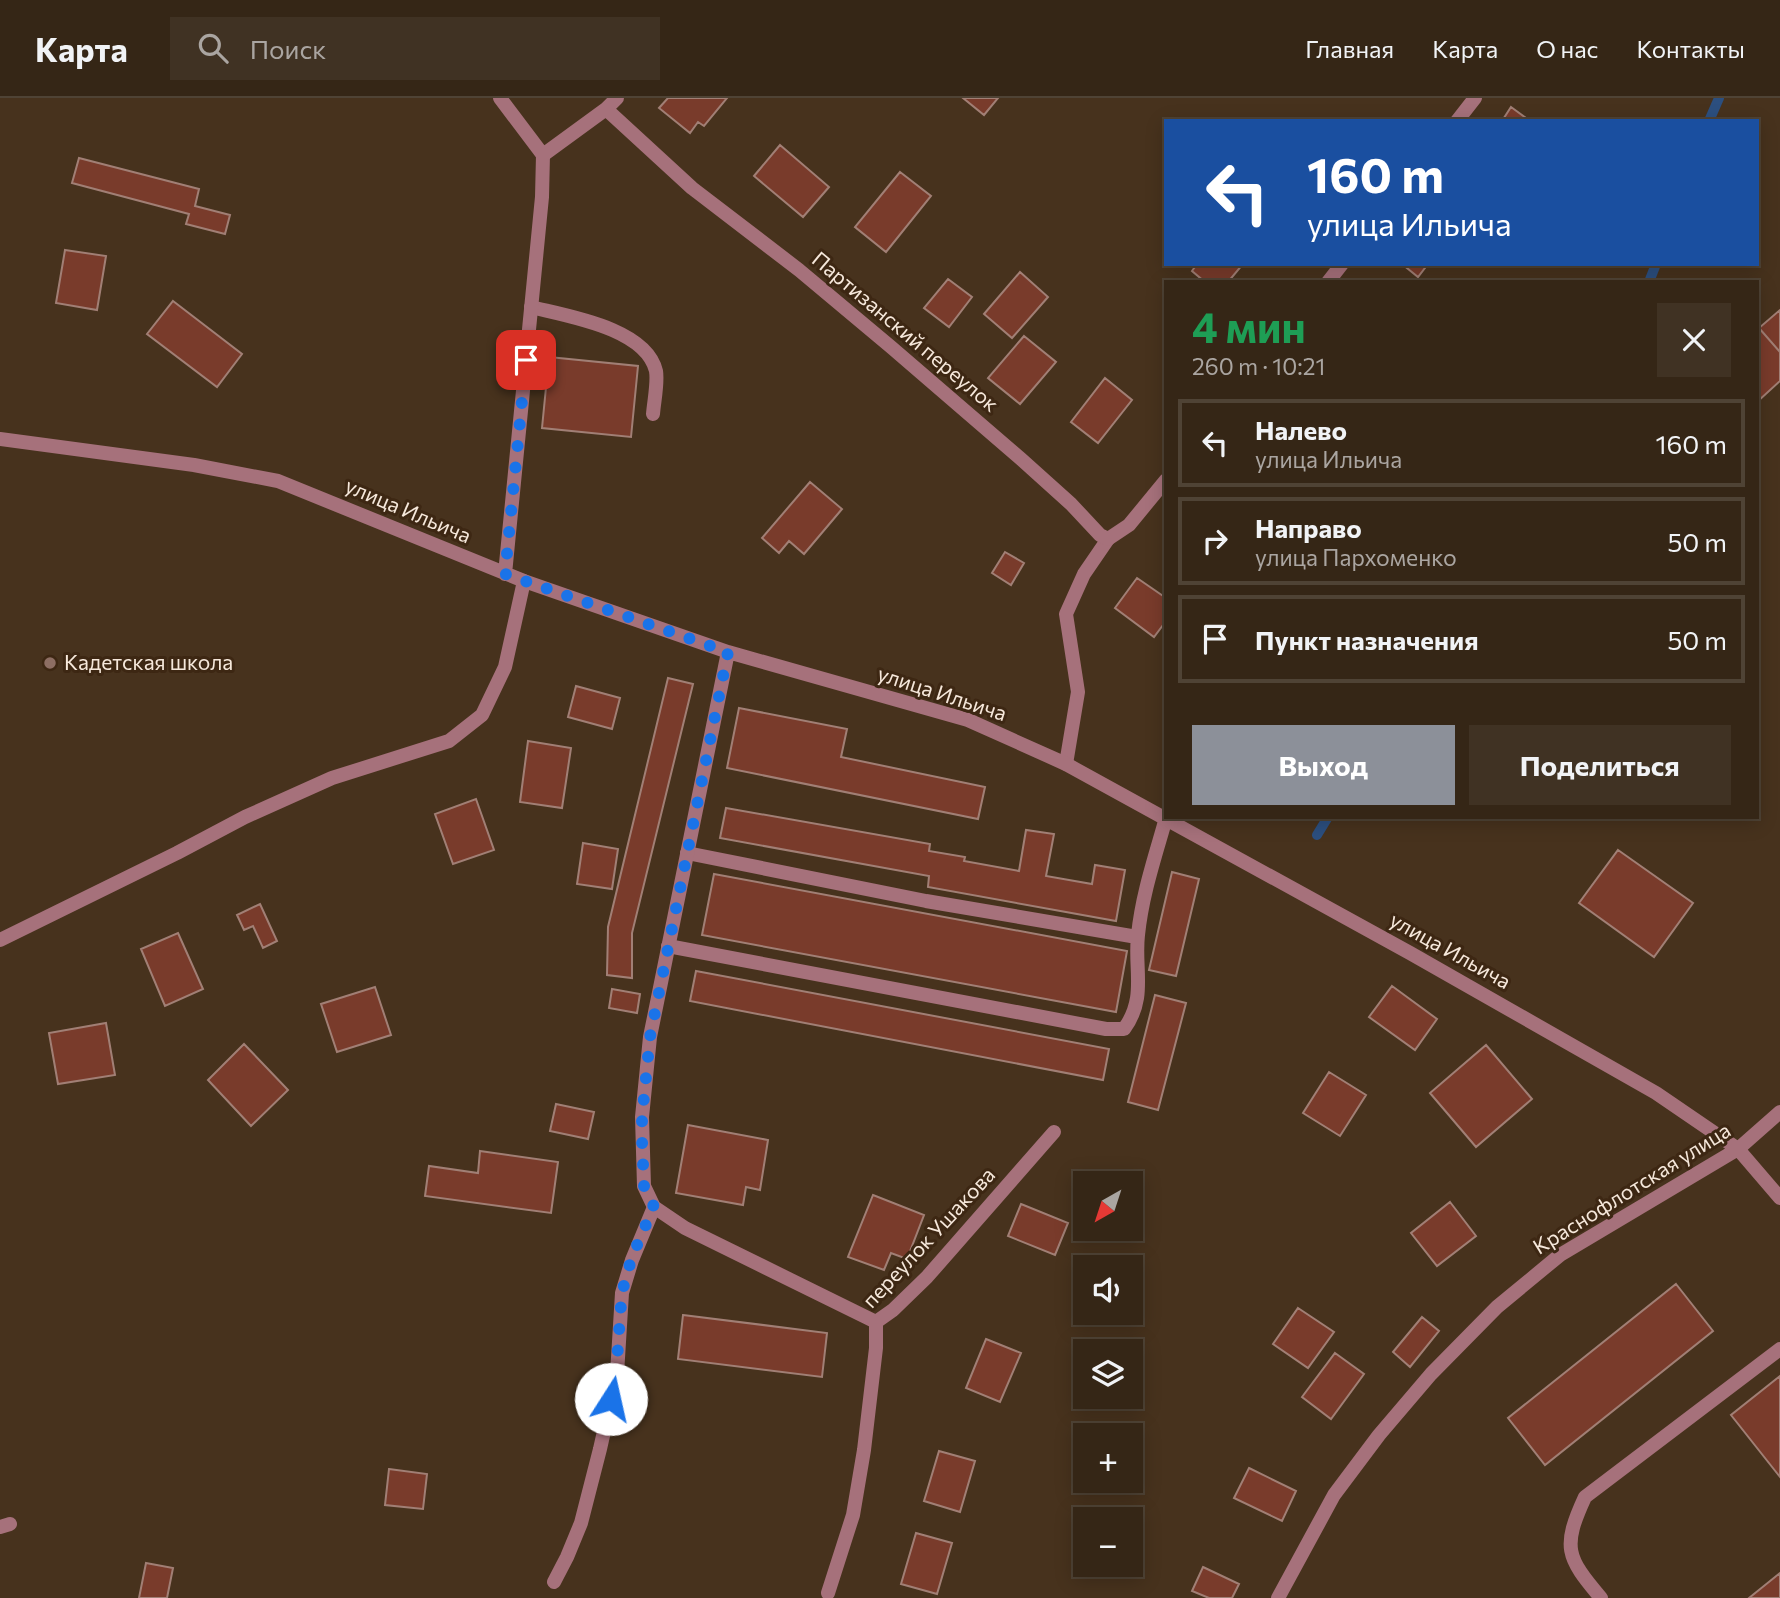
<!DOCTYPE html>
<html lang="ru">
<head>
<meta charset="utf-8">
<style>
  :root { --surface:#352616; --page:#403223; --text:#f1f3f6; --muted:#aaa5a1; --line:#4f4335; --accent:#8c9099 }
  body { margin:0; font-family:Commissioner,sans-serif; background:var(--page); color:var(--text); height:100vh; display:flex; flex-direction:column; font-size:26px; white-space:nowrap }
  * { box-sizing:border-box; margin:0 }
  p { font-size:23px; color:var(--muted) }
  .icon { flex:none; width:38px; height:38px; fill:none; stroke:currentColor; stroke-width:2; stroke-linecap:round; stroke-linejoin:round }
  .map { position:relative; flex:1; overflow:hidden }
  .side { position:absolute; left:1164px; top:182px; width:595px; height:539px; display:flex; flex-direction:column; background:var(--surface); border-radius:0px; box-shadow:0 4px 18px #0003,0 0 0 2px var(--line) }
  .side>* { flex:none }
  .hud { position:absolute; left:1164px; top:21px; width:595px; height:147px; border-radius:0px; box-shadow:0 4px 18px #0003,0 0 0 2px var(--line); background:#1a4fa0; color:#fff; overflow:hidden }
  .needle { width:46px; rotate:219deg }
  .tools { position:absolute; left:1073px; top:1073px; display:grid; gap:14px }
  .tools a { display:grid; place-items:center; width:70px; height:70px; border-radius:0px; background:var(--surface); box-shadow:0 4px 18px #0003,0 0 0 2px var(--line); font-size:35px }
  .pin { position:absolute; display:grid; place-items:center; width:60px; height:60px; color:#fff; margin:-30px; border-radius:14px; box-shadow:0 4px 10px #0006 }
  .me { position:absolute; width:77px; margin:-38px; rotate:10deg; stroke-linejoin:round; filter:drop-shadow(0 0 5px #0008) }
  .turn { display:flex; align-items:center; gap:24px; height:147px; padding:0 28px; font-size:32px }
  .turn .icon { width:91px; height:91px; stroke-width:2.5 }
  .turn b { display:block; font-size:49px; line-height:60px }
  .round { display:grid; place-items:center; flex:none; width:74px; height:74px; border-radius:0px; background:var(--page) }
  .overview { display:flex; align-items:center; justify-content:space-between; height:119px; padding:0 28px }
  h1 { font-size:42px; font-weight:700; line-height:52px; color:#1e9e55 }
  .cta { display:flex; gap:14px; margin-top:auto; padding:14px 28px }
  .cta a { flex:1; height:80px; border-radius:0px; background:var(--accent); color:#fff; font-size:28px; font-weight:700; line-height:80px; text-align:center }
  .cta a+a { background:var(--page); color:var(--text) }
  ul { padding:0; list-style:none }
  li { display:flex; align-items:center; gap:21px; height:88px; margin:0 14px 10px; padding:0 14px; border:4px solid var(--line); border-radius:0px }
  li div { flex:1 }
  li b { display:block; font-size:26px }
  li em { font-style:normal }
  header { display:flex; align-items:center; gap:42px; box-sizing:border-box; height:98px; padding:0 35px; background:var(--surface); border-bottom:2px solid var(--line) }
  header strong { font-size:33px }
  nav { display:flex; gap:38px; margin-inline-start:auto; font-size:24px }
  .search { width:490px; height:63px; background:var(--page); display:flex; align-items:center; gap:18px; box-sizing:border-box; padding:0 24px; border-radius:0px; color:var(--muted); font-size:26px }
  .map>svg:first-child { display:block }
</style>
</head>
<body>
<header>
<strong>Карта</strong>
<div class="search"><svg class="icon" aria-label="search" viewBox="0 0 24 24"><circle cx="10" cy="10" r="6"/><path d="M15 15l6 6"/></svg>Поиск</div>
<nav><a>Главная</a><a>Карта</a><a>О нас</a><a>Контакты</a></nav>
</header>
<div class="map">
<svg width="1780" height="1500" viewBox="0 0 1780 1500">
  <rect width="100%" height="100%" fill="#47321d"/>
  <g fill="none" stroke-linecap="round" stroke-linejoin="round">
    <path stroke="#2c4f7f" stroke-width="10" d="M1709,23L1719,0
      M1649,184L1656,166
      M1317,737L1328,719"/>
  </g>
  <path fill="#793b2b" stroke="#a17f75" stroke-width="2" d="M668,0H727L704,28L698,24L690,35L659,10Z
    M963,0H998L984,17Z
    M1511,9L1530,23H1502Z
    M780,47L829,89L803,119L754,78Z
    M79,60L199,91L195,108L230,117L225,136L186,126L189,116L72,85Z
    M900,74L931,98L886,154L855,129Z
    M65,152L106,158L97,212L56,205Z
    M1197,166H1243L1228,184H1205L1192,173Z
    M1402,166H1428L1418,179Z
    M1020,174L1048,199L1012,240L984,216Z
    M948,181L972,199L949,229L924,210Z
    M173,203L242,256L217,289L147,236Z
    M1780,212V254L1759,230Z
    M1759,230L1780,254V283L1757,304V232Z
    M1024,238L1056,264L1020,306L988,280Z
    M549,259L638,268L631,339L542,330Z
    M1105,280L1132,302L1098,345L1071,324Z
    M810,384L842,411L804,456L789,443L779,455L762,440Z
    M1005,454L1024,465L1011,487L992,475Z
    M1137,480L1166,500V523L1154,539L1115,510Z
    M668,580L693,586L632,835V880L607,877L608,829Z
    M576,588L620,600L612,631L568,619Z
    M739,610L847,631L841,659L985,689L978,721L727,670Z
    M528,643L571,650L562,710L520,704Z
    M476,701L494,752L453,766L435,716Z
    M726,710L930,746L929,753L965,759L964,763L1019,773L1026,732L1054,736L1046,778L1092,786L1095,767L1125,772L1116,823L928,789L929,778L720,740Z
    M583,745L618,751L612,791L577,786Z
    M1618,752L1693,805L1654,859L1579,805Z
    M1172,774L1199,781L1176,878L1149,872Z
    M714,776L1127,853L1116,914L702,837Z
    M260,806L277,843L263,850L253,828L244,832L237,817Z
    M178,835L203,891L165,908L141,851Z
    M696,873L1109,951L1103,982L690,903Z
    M1392,888L1437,921L1415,952L1369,919Z
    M375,889L391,937L337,954L321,906Z
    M612,891L640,896L637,915L609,910Z
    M1155,897L1186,905L1158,1012L1128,1004Z
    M106,925L115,977L58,986L49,935Z
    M244,946L288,992L251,1028L208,982Z
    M1486,947L1532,1001L1476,1049L1430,995Z
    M1329,974L1366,997L1340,1038L1303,1015Z
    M556,1006L594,1014L588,1041L550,1033Z
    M688,1027L768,1042L760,1092L746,1089L743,1107L676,1095Z
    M480,1053L558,1064L551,1115L425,1098L429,1068L478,1075Z
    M873,1097L924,1117L907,1161L891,1155L884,1172L848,1159Z
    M1450,1104L1476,1138L1437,1168L1411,1135Z
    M1021,1106L1068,1125L1055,1157L1008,1138Z
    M1676,1186L1713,1233L1545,1367L1508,1320Z
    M1298,1210L1334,1234L1308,1270L1273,1246Z
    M683,1217L827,1235L822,1279L678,1261Z
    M1422,1219L1439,1233L1410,1269L1393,1254Z
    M986,1241L1021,1255L1000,1304L966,1290Z
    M1335,1255L1364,1276L1331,1321L1302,1299Z
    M1780,1278V1379L1731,1317Z
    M939,1353L975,1363L960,1414L924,1403Z
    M1249,1370L1296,1393L1282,1423L1234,1400Z
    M389,1371L427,1376L423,1411L385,1407Z
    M916,1435L952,1445L937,1496L901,1486Z
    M146,1465L173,1470L167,1500H139Z
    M1203,1469L1239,1486L1232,1500H1209L1192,1493Z
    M1780,1475V1500H1749Z"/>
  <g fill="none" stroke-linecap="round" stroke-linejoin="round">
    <path stroke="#a6717b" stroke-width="14" d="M531,209C567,218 646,230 656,273C658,285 654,303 653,316
      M1066,666L1078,594L1066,516L1084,476L1108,441
      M687,755L926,803L1137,839
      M0,842L177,755L245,719L332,680L449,643L482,617L505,569L524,483
      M668,848L1106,931H1124C1147,900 1134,871 1138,837C1142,797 1155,759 1166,720
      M0,1429L10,1426
      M554,1484L567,1459L581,1425L600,1351L617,1276L622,1195L632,1162L654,1109
      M1601,1500C1566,1459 1562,1449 1585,1399L1780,1251"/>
    <path stroke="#a6717b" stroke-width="14" d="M500,0L543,57
      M606,11L692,90L799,172L891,249L1021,361L1071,406L1100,437L1108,441L1129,427L1166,382
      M1457,23L1475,0
      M1328,184L1342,166
      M0,341L194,367L278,383L524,483L728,554L968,622L1066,666L1410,855L1656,995L1738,1051L1780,1100
      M505,476L542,99L543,57L606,11L617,0
      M728,554L650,939L642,1019L644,1088L654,1109L685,1130L876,1224
      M828,1495L853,1417L864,1352L876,1250V1224L893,1212L927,1179L1054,1034
      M1278,1500L1334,1397L1379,1337L1431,1276L1497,1209L1560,1157L1738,1051L1780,1014"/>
  </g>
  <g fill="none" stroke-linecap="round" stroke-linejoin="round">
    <path stroke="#1a73e8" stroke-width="12" stroke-dasharray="0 21.6" d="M526,262L505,476L728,554L650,939L642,1019V1042L644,1088L654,1109C641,1137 627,1167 622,1197C618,1232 619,1266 611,1301"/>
  </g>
  <circle fill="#8d6e63" stroke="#3d2713" stroke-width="2.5" cx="50" cy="565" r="7"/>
  <g text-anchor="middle" stroke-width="6" stroke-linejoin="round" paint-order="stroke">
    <g font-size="21" fill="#f6e8db" stroke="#3d2713">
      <text transform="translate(905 234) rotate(40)" y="7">Партизанский переулок</text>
      <text transform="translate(408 413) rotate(23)" y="7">улица Ильича</text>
      <text transform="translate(942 596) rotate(18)" y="7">улица Ильича</text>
      <text transform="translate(1450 853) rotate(29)" y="7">улица Ильича</text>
      <text transform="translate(1632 1091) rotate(-32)" y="7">Краснофлотская улица</text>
      <text transform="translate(929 1140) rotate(-47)" y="7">переулок Ушакова</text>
    </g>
    <g font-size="21" fill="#f6e8db" stroke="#3d2713" text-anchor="start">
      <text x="64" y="572">Кадетская школа</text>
    </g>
  </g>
</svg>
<div class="tools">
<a><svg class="needle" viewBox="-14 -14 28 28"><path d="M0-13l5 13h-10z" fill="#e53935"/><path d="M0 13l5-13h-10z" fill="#aaa5a1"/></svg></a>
<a><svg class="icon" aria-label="sound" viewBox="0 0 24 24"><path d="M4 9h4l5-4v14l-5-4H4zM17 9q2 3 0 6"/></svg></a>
<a><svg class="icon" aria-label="layers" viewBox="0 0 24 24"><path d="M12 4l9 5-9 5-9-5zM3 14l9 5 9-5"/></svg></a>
<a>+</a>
<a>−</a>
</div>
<div class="pin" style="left:526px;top:262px;background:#d93025"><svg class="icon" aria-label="arrive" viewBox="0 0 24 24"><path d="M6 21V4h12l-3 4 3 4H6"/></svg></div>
<svg class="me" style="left:611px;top:1301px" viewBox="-20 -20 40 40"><circle r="19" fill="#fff"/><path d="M0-13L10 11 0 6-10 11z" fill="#1a73e8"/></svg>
<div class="hud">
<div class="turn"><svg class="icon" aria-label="left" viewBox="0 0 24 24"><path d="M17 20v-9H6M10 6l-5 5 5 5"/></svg><div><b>160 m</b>улица Ильича</div></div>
</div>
<section class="side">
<div class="overview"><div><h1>4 мин</h1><p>260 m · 10:21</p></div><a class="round"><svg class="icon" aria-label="close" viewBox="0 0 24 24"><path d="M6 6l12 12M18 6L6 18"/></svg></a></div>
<ul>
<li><svg class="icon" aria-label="left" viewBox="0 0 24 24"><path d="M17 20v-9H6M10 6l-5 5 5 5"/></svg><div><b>Налево</b><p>улица Ильича</p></div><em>160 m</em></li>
<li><svg class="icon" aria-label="right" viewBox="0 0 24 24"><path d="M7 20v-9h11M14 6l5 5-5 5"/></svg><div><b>Направо</b><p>улица Пархоменко</p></div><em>50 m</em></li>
<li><svg class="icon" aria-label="arrive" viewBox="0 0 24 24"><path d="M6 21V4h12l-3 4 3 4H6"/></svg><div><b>Пункт назначения</b></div><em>50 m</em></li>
</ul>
<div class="cta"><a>Выход</a><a>Поделиться</a></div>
</section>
</div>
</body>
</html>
